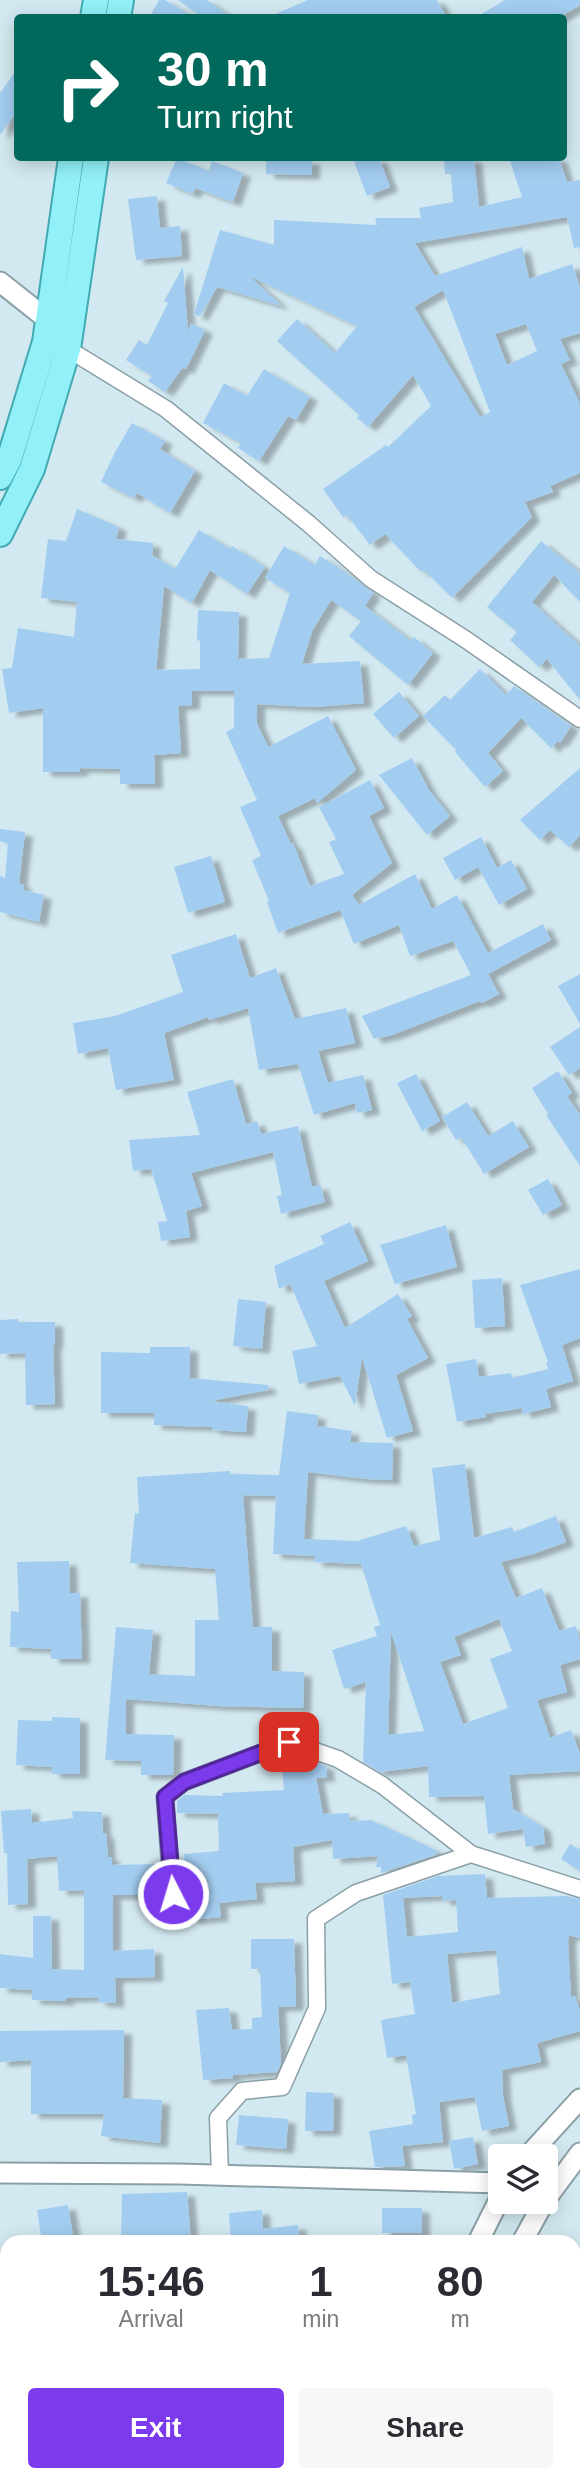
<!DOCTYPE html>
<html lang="en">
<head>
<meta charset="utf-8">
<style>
  :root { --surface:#fff; --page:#f7f7f7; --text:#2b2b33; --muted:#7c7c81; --accent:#7c3aed }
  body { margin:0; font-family:Arial,sans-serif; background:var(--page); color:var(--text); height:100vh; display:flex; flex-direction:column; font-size:26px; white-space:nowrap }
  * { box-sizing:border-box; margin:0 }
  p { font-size:23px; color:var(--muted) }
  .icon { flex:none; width:38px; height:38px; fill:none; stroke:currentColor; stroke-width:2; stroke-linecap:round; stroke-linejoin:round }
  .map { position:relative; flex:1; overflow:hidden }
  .panel { position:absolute; left:0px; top:2235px; width:581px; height:247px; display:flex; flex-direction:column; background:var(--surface); border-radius:21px 21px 0 0; box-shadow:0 4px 18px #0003 }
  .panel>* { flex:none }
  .banner { position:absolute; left:14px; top:14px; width:553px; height:147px; border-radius:7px; box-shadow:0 4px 18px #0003; background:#00695c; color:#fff; overflow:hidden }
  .fabs { position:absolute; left:488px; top:2144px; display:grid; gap:14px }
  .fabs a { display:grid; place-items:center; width:70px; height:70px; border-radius:7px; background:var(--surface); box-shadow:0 4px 18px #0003; font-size:35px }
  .pin { position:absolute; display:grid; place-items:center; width:60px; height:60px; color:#fff; margin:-30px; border-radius:14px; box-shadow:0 4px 10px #0006 }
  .me { position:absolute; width:77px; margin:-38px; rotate:355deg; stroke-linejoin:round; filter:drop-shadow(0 0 5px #0008) }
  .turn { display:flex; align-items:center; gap:24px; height:147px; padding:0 28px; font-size:32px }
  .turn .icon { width:91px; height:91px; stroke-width:2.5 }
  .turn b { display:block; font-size:49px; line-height:60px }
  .eta { display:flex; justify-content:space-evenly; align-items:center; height:119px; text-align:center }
  .eta b { font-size:42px; font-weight:700; line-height:49px }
  .primary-button { display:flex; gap:14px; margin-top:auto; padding:14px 28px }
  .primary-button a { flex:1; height:80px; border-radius:7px; background:var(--accent); color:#fff; font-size:28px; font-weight:700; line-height:80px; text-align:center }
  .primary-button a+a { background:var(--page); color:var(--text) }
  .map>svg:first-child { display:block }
</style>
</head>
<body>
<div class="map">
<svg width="580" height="2481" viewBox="0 0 580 2481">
  <defs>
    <filter id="shadow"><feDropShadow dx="8" dy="4.5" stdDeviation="2" flood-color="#0004"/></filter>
  </defs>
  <rect width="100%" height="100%" fill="#d3e9f1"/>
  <path fill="#a3cdf0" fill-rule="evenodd" filter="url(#shadow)" d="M159,0H165L195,18H149Z
    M178,0H207L233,18H203Z
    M308,0H437L447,18H266Z
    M505,0H580V5L558,18H475Z
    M18,68V110L0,135V93Z
    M177,158L209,171L212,161L243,173L233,202L195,188L193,194L166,183Z
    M366,158H379L390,187L367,196L354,162Z
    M444,158H474L479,207L522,197L509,158H559L567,182L580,180V247L574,248L567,217L415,243L435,276L522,247L529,279L572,264L580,287V333L560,339L570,360L561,364L580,404V473L550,486L553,492L525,502L532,517L452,598L424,570L421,572L385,534L370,545L347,515L343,517L323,489L386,445L388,447L431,406L413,375L368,427L357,418L359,415L277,341L297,319L335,353L357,326L249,276L282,306L217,287L200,316L194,314L220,230L274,245V220L377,225L375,218H421L419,208L453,202L451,174H445ZM443,290L490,412L480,417L414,307ZM526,324L537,351L507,365L495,334Z
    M266,159L312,160V175L266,174Z
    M157,196L160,228L180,226L182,256L136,260L128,199Z
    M183,267L188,332L191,323L205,330L186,369L182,368L165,392L148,381L152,376L126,360L139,340L147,345L168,303L164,301Z
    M264,369L310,397L296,420L288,416L259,461L238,448L241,443L203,423L224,383L247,396Z
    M132,423L165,441L160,449L195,471L170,513L137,493L134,498L101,482L115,452Z
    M77,509L119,527L116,539L153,543L152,555L175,569L199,530L230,549L232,546L265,567L247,594L210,570L192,603L164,586L156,670L200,669V641L197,640L198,610L239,612L238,659L269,658L290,593L265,578L284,546L315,565L320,556L348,574L373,593L365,606L411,641L414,637L433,653L408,685L349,636L361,621L331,600L312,631L302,664L360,661L364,703L314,707L257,704V724L268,747L328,716L356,770L317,803L315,798L278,816L291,844L293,843L310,886L344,874L329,842L336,839L319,807L370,780L384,808L369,816L392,863L352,895L359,905L415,874L432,909L457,895L488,953L543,924L551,940L488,974L499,994L482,1003L480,1001L392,1035L374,1039L362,1016L471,975L453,941L410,956L399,925L354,944L340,910L278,933L267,902L269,901L252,860L261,856L240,807L257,800L226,732L234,728V691H192V705L178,706L181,753L154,755L155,784H120V769L80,768V772H43V708L9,713L2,669L12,668L18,628L74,637L77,602L41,598L48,539L66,541Z
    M541,541L580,573V602L554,575L532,602L580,646V700L547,659L539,667L510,640L517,632L487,607Z
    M480,669L506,695L514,686L571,726L560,743L558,741L551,748L521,718L488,753L503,771L485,787L455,752L456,750L423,716L445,695L450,700Z
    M399,692L419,716L394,738L373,714Z
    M412,758L429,790L450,816L427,835L379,775Z
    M580,768V835L569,847L550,830L540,840L520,820Z
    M0,829L25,832L19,883L24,885L23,890L44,895L39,922L0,912V876L5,878L8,844L0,841Z
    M481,837L497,868L511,860L527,889L499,905L478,867L455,880L443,858Z
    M211,856L225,902L188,913L174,867Z
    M236,934L250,978L276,968L295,1019L346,1008L355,1043L318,1051L328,1083L363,1075L372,1110L357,1113L355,1103L314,1115L298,1064L259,1070L248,1008L209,1020L208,1017L164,1033L174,1080L116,1090L108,1048L78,1054L73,1023L115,1016L183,992L171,955Z
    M580,974V1024L558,986Z
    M580,1027V1068L569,1075L550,1047Z
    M558,1071L572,1093L567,1096L580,1115V1166L546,1115L548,1114L532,1088Z
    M416,1074L440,1121L422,1131L397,1083Z
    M233,1079L246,1124L257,1121L261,1134L298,1126L312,1187L320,1185L325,1202L281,1214L277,1196L282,1195L273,1152L191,1173L202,1206L186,1211L190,1237L161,1241L158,1222L167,1221L151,1169L133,1171L129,1140L200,1135L187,1092Z
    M467,1102L488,1136L513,1121L529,1147L484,1174L461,1137L456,1140L442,1117Z
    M548,1179L562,1205L543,1215L528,1190Z
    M350,1222L368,1261L324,1281L345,1328L398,1294L412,1316L407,1319L428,1358L396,1375L413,1431L387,1438L362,1357L355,1406L340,1376L299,1384L292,1351L317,1346L290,1284L279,1289L274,1266L324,1244L320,1236Z
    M446,1225L457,1267L395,1284L380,1245Z
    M580,1269V1338L562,1345L573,1381L546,1389L551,1407L523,1414L522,1408L485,1414L486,1417L457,1422L446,1364L476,1359L479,1377L511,1373L512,1378L548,1369L546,1362H548L520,1285Z
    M502,1278L505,1326L475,1328L472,1280Z
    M238,1299L266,1302L262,1349L233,1346Z
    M18,1319V1322H55V1345H53L55,1404L26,1405L25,1353L0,1354V1320Z
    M150,1347H190V1378L268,1385V1390L211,1401L248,1406L246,1432L212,1430V1427L154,1425V1413H101V1352L150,1353Z
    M287,1411L318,1415L317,1426L352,1431L350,1442L393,1443L392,1480L366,1479L308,1472L304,1539L357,1541L406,1526L414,1546L440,1540L432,1468L465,1464L474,1538L512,1527L514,1532L556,1516L566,1542L533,1554L501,1562L516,1598L542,1588L559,1631L576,1626L580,1640V1659L560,1665L567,1692L537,1700L550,1738L571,1730L580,1754V1771L509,1775L513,1809L543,1827L545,1844L526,1847L523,1829L488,1834L484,1796L429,1797L428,1766L380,1772L363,1762L366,1682L344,1689L332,1650L377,1636L374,1627L380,1625L361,1564L314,1562L315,1556L273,1554L276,1496L243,1495L253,1627H272V1671L304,1672L303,1708L219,1706L126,1699V1734L174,1735L173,1775H141V1761L105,1760L116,1627L153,1630L149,1674L195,1676V1620H219L215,1569L130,1563L135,1513L139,1514L137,1477L230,1471V1474L279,1475ZM499,1619L512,1651L490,1659L508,1708L463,1724L440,1662L461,1655L454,1637ZM391,1632L424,1731L388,1735Z
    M69,1561L70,1593H80L82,1659H51V1649L10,1647L11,1611L19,1612L17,1562Z
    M52,1717L80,1718V1774H52V1767L16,1765L18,1720L52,1721Z
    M312,1761L326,1766L327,1777L316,1778L323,1814L349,1813L350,1821L371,1820L438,1851L435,1855L381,1873V1867H376L378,1856L333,1859L332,1840L293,1847L295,1881L255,1883L257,1899L219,1903L221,1917L191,1920L187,1885H182L181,1864H185L184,1854L219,1851L218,1814L177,1813V1801L184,1795L223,1796L222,1793L284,1790L282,1764Z
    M31,1809L32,1823L73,1818L72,1811L102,1812L103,1834L106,1833L108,1857H112V1865L159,1864L161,1887H159V1895H113V1951L154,1949L155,1977L115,1978L116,2003L98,2002V1997L66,1998V2001L32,2000V1990L0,1988V1954L33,1958V1916H51L52,1969L84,1970V1890L59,1891L57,1856L27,1859L28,1904L8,1905L7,1853H4L1,1811Z
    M570,1844L580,1850V1871L561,1859Z
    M485,1874L487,1898L567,1896L580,1899V1938L569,1935L568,1943L571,1997L575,1996L580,2011V2031L537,2043L541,2062L502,2070L503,2096L509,2126L482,2131L475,2097L439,2102L443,2142L402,2146L405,2166L375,2167L369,2131L413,2124L412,2115L416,2114L406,2055L387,2058L381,2020L415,2014L410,1982L392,1984L383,1895L438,1876ZM442,1896V1901L456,1900L458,1932L407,1937L403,1898ZM496,1950L500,1994L452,2003L447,1954Z
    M251,1939H294L296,2006L278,2007L281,2063L277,2072L233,2075V2078L203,2080L196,2010L229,2008L232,2030L252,2029V2018L262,2017L260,1969H251Z
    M124,2030L123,2098L162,2100L160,2143L101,2136L104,2114H31V2060L0,2062V2031Z
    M306,2092L334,2093L333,2131H305Z
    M239,2115L288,2119L286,2149L236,2145Z
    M473,2137L478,2164L454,2169L449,2141Z
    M187,2192L191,2242H121L122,2194Z
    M68,2205L74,2242H42L37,2210Z
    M382,2208H422V2233H382Z
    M262,2210L263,2229L298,2225L300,2242H231L229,2213Z"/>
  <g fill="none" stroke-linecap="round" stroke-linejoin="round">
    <defs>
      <path id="minor" d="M68,349L166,409L308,523L371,579L465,639L580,719
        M174,1918L165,1797L184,1782L289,1742L338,1759L382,1785L471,1854L580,1889
        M220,2175L218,2118L242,2091L282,2087L317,2008L316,1919L356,1893L471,1854"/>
      <path id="tertiary" d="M0,282L48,320
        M528,2156L580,2099
        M0,2173L179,2174L500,2183
        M546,2199L580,2153
        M478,2242L500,2198
        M522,2242L544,2202
        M381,2481L383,2474
        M432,2481L434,2474"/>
      <path id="primary" d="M93,18L96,0
        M118,18L121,0
        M0,477L9,460L45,342L71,158
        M0,534L32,469L68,349L96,158"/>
    </defs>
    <use href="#minor" stroke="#8a9fa7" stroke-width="19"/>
    <use href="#tertiary" stroke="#8a9fa7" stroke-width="23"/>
    <use href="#primary" stroke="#41aab3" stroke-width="28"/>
    <use href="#minor" stroke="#fff" stroke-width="16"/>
    <use href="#tertiary" stroke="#fff" stroke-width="19"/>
    <use href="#primary" stroke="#92f1f8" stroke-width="24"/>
  </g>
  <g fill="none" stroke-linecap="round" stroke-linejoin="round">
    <defs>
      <path id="route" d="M173,1894L165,1797L184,1782L289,1742"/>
    </defs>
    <use href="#route" stroke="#51269a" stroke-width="18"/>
    <use href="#route" stroke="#7c3aed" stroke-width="12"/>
  </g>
</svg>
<div class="fabs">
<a><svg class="icon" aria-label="layers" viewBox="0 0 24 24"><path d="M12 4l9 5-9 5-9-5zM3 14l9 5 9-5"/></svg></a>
</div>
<div class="pin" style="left:289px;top:1742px;background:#d93025"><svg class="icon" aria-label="arrive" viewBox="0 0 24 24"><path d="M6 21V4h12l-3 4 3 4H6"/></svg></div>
<svg class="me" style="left:173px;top:1894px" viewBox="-20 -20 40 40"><circle r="17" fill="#7c3aed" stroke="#fff" stroke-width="3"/><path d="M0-11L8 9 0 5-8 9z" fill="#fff"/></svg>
<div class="banner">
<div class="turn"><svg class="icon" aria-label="right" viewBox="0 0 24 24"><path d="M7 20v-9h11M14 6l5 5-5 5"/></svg><div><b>30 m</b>Turn right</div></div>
</div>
<section class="panel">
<div class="eta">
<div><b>15:46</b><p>Arrival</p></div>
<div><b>1</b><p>min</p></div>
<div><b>80</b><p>m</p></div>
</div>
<div class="primary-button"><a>Exit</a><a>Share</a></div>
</section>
</div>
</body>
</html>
